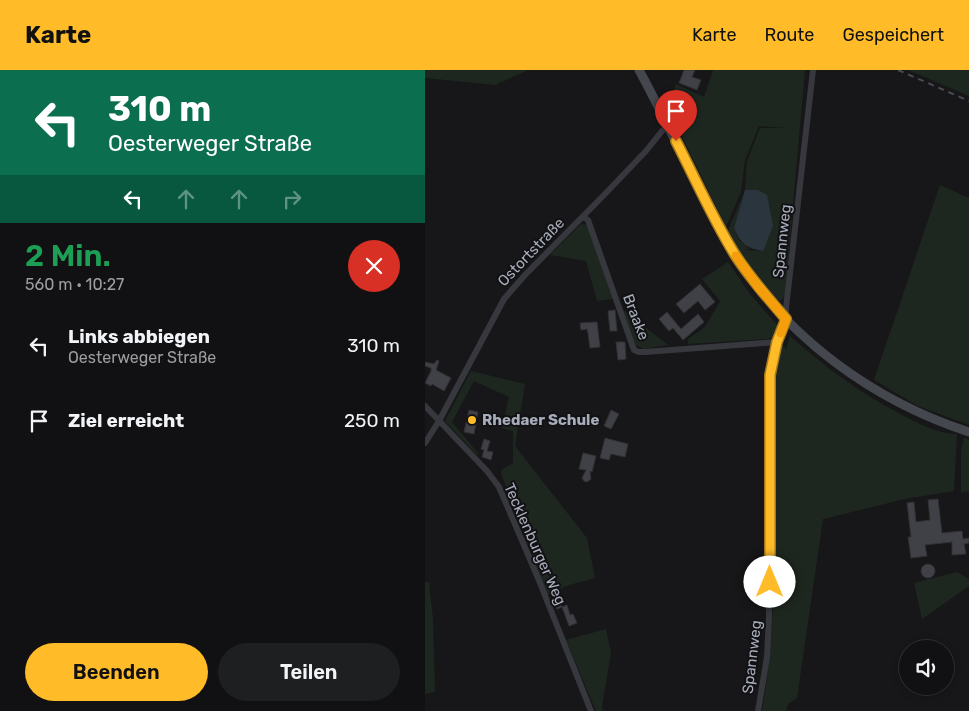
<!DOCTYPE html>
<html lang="de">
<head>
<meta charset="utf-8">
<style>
  :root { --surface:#111113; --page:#1e1f21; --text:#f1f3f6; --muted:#9c9da0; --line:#303133; --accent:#ffbc28 }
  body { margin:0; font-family:Rubik,sans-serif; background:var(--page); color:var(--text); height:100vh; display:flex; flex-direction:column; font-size:19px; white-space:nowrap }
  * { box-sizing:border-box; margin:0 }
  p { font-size:16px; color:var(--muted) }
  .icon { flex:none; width:28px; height:28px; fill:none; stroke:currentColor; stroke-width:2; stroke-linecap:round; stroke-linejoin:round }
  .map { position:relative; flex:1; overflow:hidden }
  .sheet { display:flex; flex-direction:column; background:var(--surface); width:425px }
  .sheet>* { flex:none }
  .guide { background:#0b6e4f; color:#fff; overflow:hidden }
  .tools { position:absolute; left:474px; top:570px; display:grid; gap:10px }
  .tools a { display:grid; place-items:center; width:55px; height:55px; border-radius:50%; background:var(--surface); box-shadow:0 2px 8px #0003,0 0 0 1px var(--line); font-size:25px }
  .pin { position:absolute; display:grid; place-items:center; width:42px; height:42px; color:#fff; margin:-51px -21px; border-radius:50% 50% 50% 0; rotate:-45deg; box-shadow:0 0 5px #0007 }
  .pin .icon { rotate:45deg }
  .me { position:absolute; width:55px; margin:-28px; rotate:0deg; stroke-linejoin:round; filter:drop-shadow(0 0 4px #0008) }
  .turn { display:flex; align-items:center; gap:18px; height:105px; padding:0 25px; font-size:22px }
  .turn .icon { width:65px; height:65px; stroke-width:2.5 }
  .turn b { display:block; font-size:35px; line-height:42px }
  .lanes { display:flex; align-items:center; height:48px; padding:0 25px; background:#0003; justify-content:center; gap:25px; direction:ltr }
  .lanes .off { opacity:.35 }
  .round { display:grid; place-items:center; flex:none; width:52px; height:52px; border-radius:26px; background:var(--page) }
  .summary { display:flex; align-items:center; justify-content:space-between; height:85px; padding:0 25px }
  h1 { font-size:30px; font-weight:600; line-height:38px; color:#1e9e55 }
  .cta { display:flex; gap:10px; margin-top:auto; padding:10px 25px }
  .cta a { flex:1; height:58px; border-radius:30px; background:var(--accent); color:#111; font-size:20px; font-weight:600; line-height:58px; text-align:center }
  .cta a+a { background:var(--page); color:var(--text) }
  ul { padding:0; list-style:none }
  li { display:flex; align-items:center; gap:15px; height:75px; padding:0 25px }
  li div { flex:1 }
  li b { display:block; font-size:19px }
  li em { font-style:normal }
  header { display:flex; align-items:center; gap:30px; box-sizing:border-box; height:70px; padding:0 25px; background:var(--accent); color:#111 }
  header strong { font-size:24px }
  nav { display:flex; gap:28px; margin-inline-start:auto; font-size:18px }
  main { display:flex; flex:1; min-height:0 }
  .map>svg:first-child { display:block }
</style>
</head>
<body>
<header>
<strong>Karte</strong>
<nav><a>Karte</a><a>Route</a><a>Gespeichert</a></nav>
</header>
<main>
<section class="sheet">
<div class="guide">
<div class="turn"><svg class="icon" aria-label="left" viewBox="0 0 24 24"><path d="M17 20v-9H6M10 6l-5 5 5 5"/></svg><div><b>310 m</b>Oesterweger Straße</div></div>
<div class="lanes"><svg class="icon" aria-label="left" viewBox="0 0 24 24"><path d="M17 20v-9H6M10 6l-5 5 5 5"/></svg><svg class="icon off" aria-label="ahead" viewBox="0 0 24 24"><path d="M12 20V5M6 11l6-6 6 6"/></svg><svg class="icon off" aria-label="ahead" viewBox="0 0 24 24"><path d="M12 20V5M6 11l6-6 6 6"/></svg><svg class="icon off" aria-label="right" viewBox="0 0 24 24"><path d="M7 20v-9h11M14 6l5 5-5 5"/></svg></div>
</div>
<div class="summary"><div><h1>2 Min.</h1><p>560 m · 10:27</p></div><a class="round" style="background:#d93025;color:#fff"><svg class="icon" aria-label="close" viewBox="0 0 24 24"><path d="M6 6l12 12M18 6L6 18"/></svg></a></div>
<ul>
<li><svg class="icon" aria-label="left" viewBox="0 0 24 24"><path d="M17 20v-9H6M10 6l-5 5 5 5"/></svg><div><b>Links abbiegen</b><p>Oesterweger Straße</p></div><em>310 m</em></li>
<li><svg class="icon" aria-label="arrive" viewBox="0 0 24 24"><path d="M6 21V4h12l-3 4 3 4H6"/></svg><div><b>Ziel erreicht</b></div><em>250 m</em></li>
</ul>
<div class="cta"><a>Beenden</a><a>Teilen</a></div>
</section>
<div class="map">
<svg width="544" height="641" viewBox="0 0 544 641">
  <rect width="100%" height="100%" fill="#171719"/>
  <path fill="#1e271f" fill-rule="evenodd" d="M0,0H103L77,12L76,10V12L71,15L0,8Z
    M288,0H380L360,225L357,230L350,231C332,208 316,186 303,160L320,120L322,91L335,58H362L334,56L320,90L316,122L301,157L242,36L251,14L279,27ZM320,120L338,181L319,180L325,179L314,170L309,158Z
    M483,0H544V26Z
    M515,115L544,128V355L493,336L449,310Z
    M156,154L162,155L188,229L172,231L161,191L125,185Z
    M303,192L325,224L353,256L351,266L343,269L263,274V269L280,257L295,231L277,209Z
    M197,239L243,275L219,279L208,274Z
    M365,266C401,298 438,325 481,347C497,355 514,364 532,364L529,421L480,429L398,449L372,628L363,634L361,641H337C356,533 348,415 348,305L355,272L361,279Z
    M46,301L100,314L90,376L162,468L170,508L144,515L122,525L76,403L77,399L88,393V361L77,358L84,327L49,311L27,352L53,383L52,385L20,351Z
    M539,368L544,370V421L536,423V380Z
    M532,502L544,509V516L497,549L489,513Z
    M0,512H4L8,549L10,622L0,624Z
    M181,559L186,583L177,636L178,641H171L141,570Z"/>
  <path fill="#2b353e" d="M320,120H333L342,125L348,156L338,181C321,178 316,174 309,158Z"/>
  <path fill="#404146" stroke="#303035" d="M259,0H270L267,7L276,10L272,20L254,13Z
    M275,214L290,232L280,240L273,231L259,243L251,234Z
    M190,240L192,261H185L183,241Z
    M242,242L256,259L273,244L279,252L258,270L248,258L244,261L234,249Z
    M172,252L175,277L165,278L163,263L162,259L156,260L155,253Z
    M191,272H200L201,289L193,290Z
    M12,290L14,291L11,300L26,308L19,321L7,314L6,316L0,313L6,301V298L0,296V292L9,294Z
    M44,340L53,342L49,364L39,362Z
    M186,340L194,344L186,359L179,356Z
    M180,368L203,374L200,387L186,384L184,390L175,388Z
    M59,369L65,371L62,381L68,382L66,390L57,387L59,380L56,379Z
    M158,383L171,386L167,402L165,401L166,409L162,412L159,411L157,408L161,400L154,399Z
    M513,429L517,463L537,461L538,469L544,468V473L539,474L541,484L527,485V472L500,475L502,486L486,488L483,467H486L482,433L489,432L491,452L505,450L503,430Z
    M496 501a7 7 0 1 1 14 0a7 7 0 1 1-14 0Z
    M133,527L137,537L142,535L145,545L148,544L152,553L144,556L137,537L132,539L127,529Z"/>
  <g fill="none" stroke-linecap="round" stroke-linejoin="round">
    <path stroke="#37383e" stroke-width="6" d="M158,147L163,150L209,280L214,282H220L352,272
      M0,336L62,401L74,417L113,508L166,641
      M0,373L14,351L79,229L100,205L179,125L221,81L237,61L244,55
      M333,641L342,587L344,547L345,305L352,272L361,249V238L388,0"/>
    <path stroke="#45474e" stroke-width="9" d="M214,0C247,60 273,123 308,181C361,268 449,331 544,362"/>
    <path stroke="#4a4c53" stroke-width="2" stroke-dasharray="6 5" stroke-linecap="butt" d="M473,0L544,31"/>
  </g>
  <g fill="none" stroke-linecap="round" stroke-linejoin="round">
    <defs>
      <path id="route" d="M251,71C270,108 287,147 309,183C324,207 343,228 361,249L352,272L345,305V512"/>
    </defs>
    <use href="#route" stroke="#a67a1a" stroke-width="12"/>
    <use href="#route" stroke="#ffbc28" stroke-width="9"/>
    <path stroke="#f59e0b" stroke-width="9" d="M311,186L334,218L361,249L356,263"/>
  </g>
  <circle fill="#ffbc28" stroke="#121114" stroke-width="2" cx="47" cy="350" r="5"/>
  <g text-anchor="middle" stroke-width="4" stroke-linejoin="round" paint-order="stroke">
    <g font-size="15" fill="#a7adba" stroke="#121114">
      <text transform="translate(357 171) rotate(-84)" y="5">Spannweg</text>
      <text transform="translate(106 182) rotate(-46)" y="5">Ostortstraße</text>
      <text transform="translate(211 247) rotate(69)" y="5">Braake</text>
      <text transform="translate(110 474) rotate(66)" y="5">Tecklenburger Weg</text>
      <text transform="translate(327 587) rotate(-83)" y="5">Spannweg</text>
    </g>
    <g font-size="15" font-weight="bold" fill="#a7adba" stroke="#121114" text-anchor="start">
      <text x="57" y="355">Rhedaer Schule</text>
    </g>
  </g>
</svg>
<div class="tools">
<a><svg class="icon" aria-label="sound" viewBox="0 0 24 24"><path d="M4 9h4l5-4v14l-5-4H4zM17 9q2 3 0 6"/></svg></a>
</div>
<div class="pin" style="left:251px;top:71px;background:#d93025"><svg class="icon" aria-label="arrive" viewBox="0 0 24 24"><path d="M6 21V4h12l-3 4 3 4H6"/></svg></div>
<svg class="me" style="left:345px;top:512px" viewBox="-20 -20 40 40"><circle r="19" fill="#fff"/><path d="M0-13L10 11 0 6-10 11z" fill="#ffbc28"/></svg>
</div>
</main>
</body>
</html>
